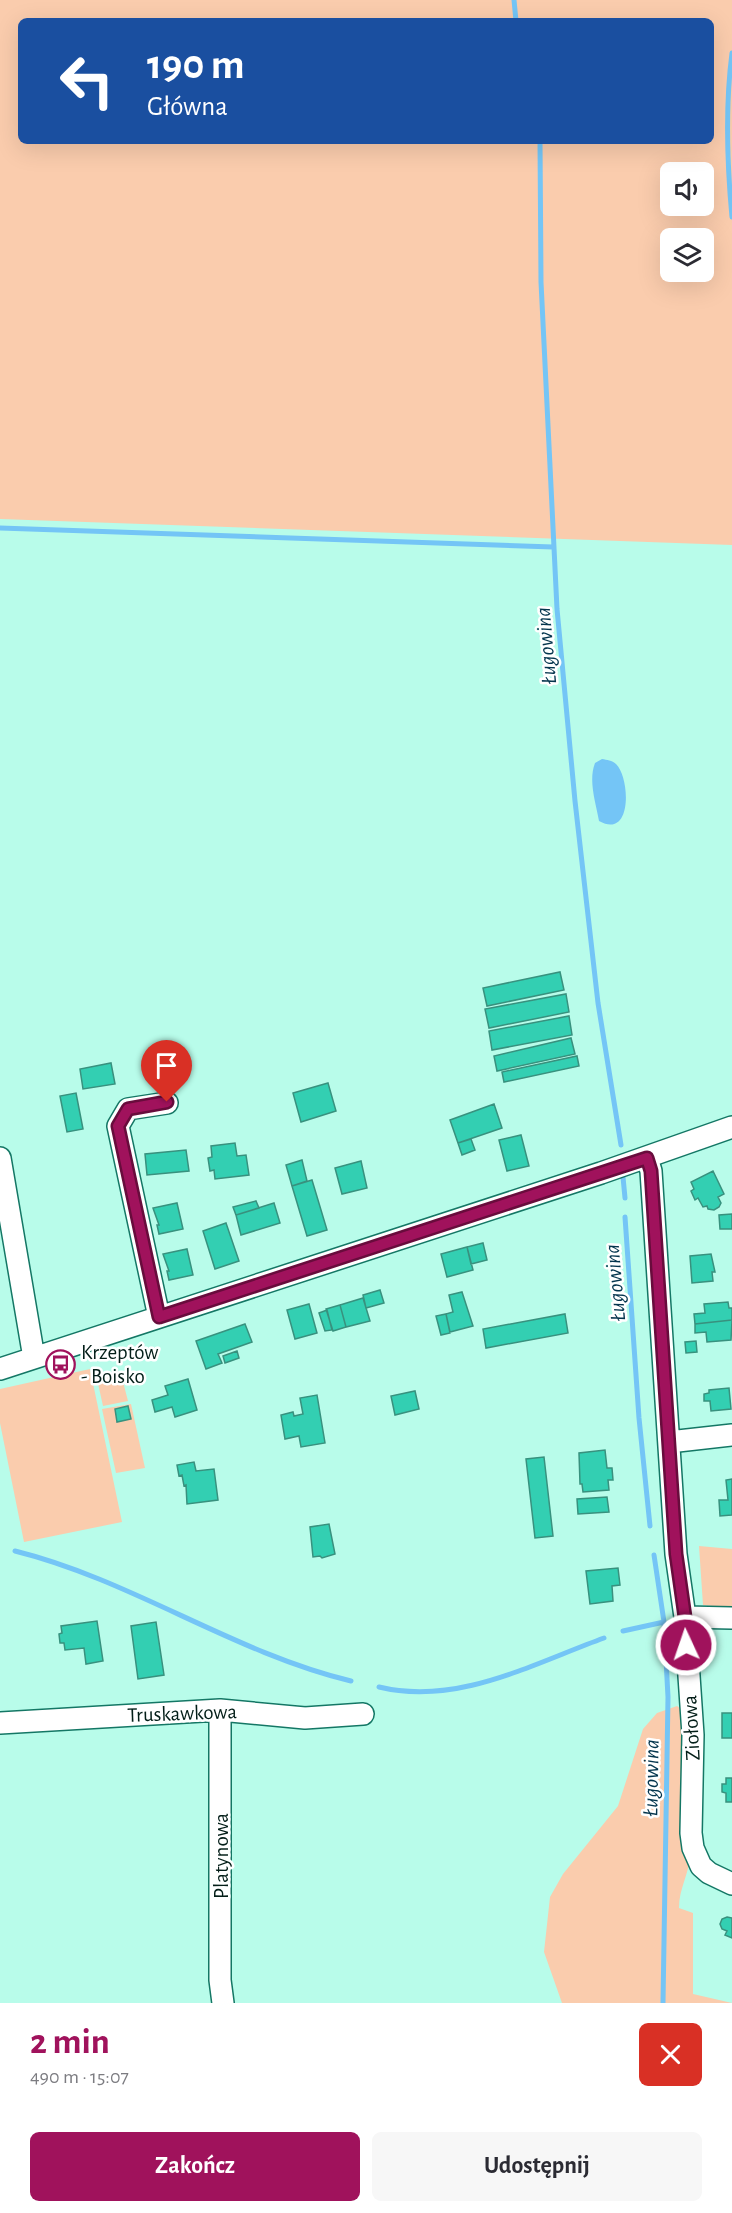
<!DOCTYPE html>
<html lang="pl">
<head>
<meta charset="utf-8">
<style>
  :root { --surface:#fff; --page:#f7f7f7; --text:#2b2b33; --muted:#7c7c81; --accent:#a0125c }
  body { margin:0; font-family:"Alegreya Sans",sans-serif; background:var(--page); color:var(--text); height:100vh; display:flex; flex-direction:column; font-size:22px; white-space:nowrap }
  * { box-sizing:border-box; margin:0 }
  p { font-size:20px; color:var(--muted) }
  .icon { flex:none; width:33px; height:33px; fill:none; stroke:currentColor; stroke-width:2; stroke-linecap:round; stroke-linejoin:round }
  .map { position:relative; height:2003px; overflow:hidden }
  .details { display:flex; flex-direction:column; background:var(--surface); flex:1 }
  .details>* { flex:none }
  .top-card { position:absolute; left:18px; top:18px; width:696px; height:126px; border-radius:9px; box-shadow:0 6px 24px #0002; background:#1a4fa0; color:#fff; overflow:hidden }
  .tools { position:absolute; left:660px; top:162px; display:grid; gap:12px }
  .tools a { display:grid; place-items:center; width:54px; height:54px; border-radius:9px; background:var(--surface); box-shadow:0 6px 24px #0002; font-size:30px }
  .pin { position:absolute; display:grid; place-items:center; width:51px; height:51px; color:#fff; margin:-62px -26px; border-radius:50% 50% 50% 0; rotate:-45deg; box-shadow:0 0 6px #0007 }
  .pin .icon { rotate:45deg }
  .me { position:absolute; width:66px; margin:-33px; rotate:357deg; stroke-linejoin:round; filter:drop-shadow(0 0 4px #0008) }
  .turn { display:flex; align-items:center; gap:21px; height:126px; padding:0 30px; font-size:27px }
  .turn .icon { width:78px; height:78px; stroke-width:2.5 }
  .turn b { display:block; font-size:42px; line-height:51px }
  .round { display:grid; place-items:center; flex:none; width:63px; height:63px; border-radius:9px; background:var(--page) }
  .summary { display:flex; align-items:center; justify-content:space-between; height:102px; padding:0 30px }
  h1 { font-size:36px; font-weight:700; line-height:45px; color:var(--accent) }
  .action { display:flex; gap:12px; margin-top:auto; padding:12px 30px }
  .action a { flex:1; height:69px; border-radius:9px; background:var(--accent); color:#fff; font-size:24px; font-weight:700; line-height:69px; text-align:center }
  .action a+a { background:var(--page); color:var(--text) }
  .map>svg:first-child { display:block }
</style>
</head>
<body>
<div class="map">
<svg width="732" height="2003" viewBox="0 0 732 2003">
  <rect width="100%" height="100%" fill="#b8fcea"/>
  <path fill="#faccad" fill-rule="evenodd" d="M0,0H732V545L0,519ZM21,21H711V141H21ZM704,172V206H670V172ZM704,238V272H670V238Z
    M90,1369L122,1522L24,1542L0,1423V1389Z
    M121,1374L128,1401L103,1406L97,1379Z
    M131,1404L145,1468L116,1473L102,1409Z
    M699,1546L732,1549V1608L703,1605Z
    M677,1706L684,1711L690,1855C689,1875 679,1888 679,1908L693,1913V1994L732,2003H562L544,1952L550,1897L563,1874L618,1806L643,1729L657,1713Z"/>
  <path fill="#74c5f6" d="M602,759C607,760 612,760 616,764C630,777 633,840 599,821C596,803 588,781 595,763Z"/>
  <g fill="none" stroke-linecap="round" stroke-linejoin="round">
    <path stroke="#74c5f6" stroke-width="5" d="M514,0L516,21
      M732,53C725,107 727,163 732,217
      M540,141L541,282L557,609L575,801L598,1003L621,1145
      M0,528L553,547
      M623,1177L625,1198
      M625,1217L639,1418L650,1526
      M15,1551C132,1580 234,1653 351,1681
      M654,1555L664,1622L668,1697L663,2003
      M623,1631L664,1622
      M379,1687C457,1706 532,1664 604,1638"/>
  </g>
  <path fill="#33cfb2" stroke="#38917e" stroke-width="1.5" d="M560,972L564,990L487,1006L483,988Z
    M566,994L569,1012L489,1028L485,1009Z
    M569,1016L572,1035L492,1050L489,1031Z
    M571,1038L575,1054L497,1071L494,1056Z
    M577,1056L579,1066L504,1082L502,1072Z
    M111,1063L115,1084L83,1089L80,1069Z
    M328,1083L336,1111L301,1122L293,1093Z
    M76,1093L83,1129L67,1132L60,1096Z
    M494,1104L502,1128L458,1143L450,1120Z
    M521,1135L529,1166L507,1171L499,1140Z
    M471,1139L475,1150L462,1155L458,1143Z
    M235,1143L237,1156L246,1155L249,1175L215,1179L214,1170L210,1171L208,1158L212,1157L211,1146Z
    M186,1150L189,1171L147,1175L145,1154Z
    M302,1160L307,1181L292,1186L286,1165Z
    M361,1161L367,1188L342,1194L335,1168Z
    M713,1171L724,1194L718,1197L721,1203L719,1207L714,1210L708,1209L707,1206L703,1207L698,1198L695,1200L691,1191L694,1189L691,1182Z
    M312,1180L327,1230L307,1236L292,1186Z
    M256,1201L259,1208L236,1215L233,1207Z
    M177,1203L183,1229L159,1234L157,1225H159L153,1208Z
    M274,1203L280,1223L241,1235L236,1215Z
    M732,1214V1229H720L719,1215Z
    M226,1223L239,1261L215,1269L203,1231Z
    M483,1243L487,1260L471,1264L467,1247Z
    M467,1247L473,1270L447,1277L441,1254Z
    M187,1249L193,1275L169,1280L167,1271H169L163,1254Z
    M711,1254L715,1272H712L713,1281L692,1283L690,1256Z
    M380,1290L384,1303L366,1308L363,1295Z
    M462,1292L473,1326L450,1332L446,1314L453,1312L449,1295Z
    M363,1298L370,1321L346,1327L340,1305Z
    M728,1302L729,1308H732V1320L695,1324L694,1314L705,1313L704,1304Z
    M309,1304L317,1333L295,1339L287,1310Z
    M340,1305L346,1327L333,1331L326,1309Z
    M327,1310L332,1330L325,1331L319,1313Z
    M446,1314L450,1333L441,1335L436,1316Z
    M565,1314L568,1333L486,1348L483,1329Z
    M732,1320L731,1340L707,1342L706,1332L695,1333V1324Z
    M245,1324L252,1342L218,1354L222,1363L206,1369L196,1341Z
    M696,1341L697,1352L686,1353L685,1342Z
    M237,1351L239,1358L225,1363L223,1356Z
    M188,1379L197,1410L175,1417L172,1407L155,1412L152,1400L168,1395L165,1386Z
    M729,1388L731,1409L711,1411L710,1401H704V1394L709,1393V1390Z
    M415,1391L419,1409L395,1415L391,1396Z
    M317,1395L325,1443L301,1447L299,1436L285,1439L281,1415L293,1412L294,1416L303,1414L300,1398Z
    M128,1406L131,1419L117,1422L115,1409Z
    M605,1450L607,1468H612L613,1480H608L609,1490L583,1492L582,1484H580L579,1453Z
    M544,1457L553,1536L535,1538L526,1459Z
    M194,1462L196,1471L214,1469L218,1500L187,1504L186,1485L184,1486L182,1475L179,1476L177,1465Z
    M732,1479V1515L720,1516L719,1500H728L726,1480Z
    M607,1497L609,1512L578,1514L577,1499Z
    M329,1524L335,1554L322,1558L320,1556L313,1557L310,1527Z
    M618,1568L620,1585L612,1586L613,1601L590,1604L586,1571Z
    M97,1621L103,1661L86,1664L84,1648L65,1650L64,1643H60L59,1634L62,1633L61,1626Z
    M156,1622L164,1675L138,1679L131,1626Z
    M722,1713H732V1738H722Z
    M726,1778H732V1802H726V1793L722,1792V1784H726Z
    M727,1917L732,1918V1938L725,1935L727,1931L722,1929L720,1924L722,1919Z"/>
  <g fill="none" stroke-linecap="round" stroke-linejoin="round">
    <defs>
      <path id="minor" d="M0,1158L34,1358
        M647,1158L651,1171L676,1554L685,1617L693,1735L691,1833L693,1848L701,1866L709,1873L732,1884
        M159,1317L118,1126L128,1109L167,1103
        M0,1369L601,1173L732,1127
        M669,1442L732,1435
        M685,1617L732,1618
        M220,1710V1980L223,2003
        M0,1723L220,1710L305,1718L363,1714"/>
    </defs>
    <use href="#minor" stroke="#147765" stroke-width="24"/>
    <use href="#minor" stroke="#fff" stroke-width="21"/>
  </g>
  <g fill="none" stroke-linecap="round" stroke-linejoin="round">
    <defs>
      <path id="route" d="M167,1102L128,1109L118,1126L159,1317L647,1158L651,1171L676,1554L685,1617L686,1645"/>
    </defs>
    <use href="#route" stroke="#680c3c" stroke-width="15"/>
    <use href="#route" stroke="#a0125c" stroke-width="10"/>
  </g>
  <defs>
    <symbol id="bus-ring" viewBox="-11 -11 22 22"><circle r="9.5" fill="#fff" stroke="#a0125c" stroke-width="1.5"/><path d="M-5-6H5V4H4V6H2V4H-2V6H-4V4H-5ZM-3.5-4V0h7V-4ZM-3.5 1.2v1.5H-2V1.2ZM2 1.2v1.5H3.5V1.2Z" fill="#a0125c"/></symbol>
  </defs>
  <g fill-rule="evenodd">
    <use href="#bus-ring" x="44" y="1348" width="33" height="33"/>
  </g>
  <g text-anchor="middle" stroke-width="5" stroke-linejoin="round" paint-order="stroke">
    <g font-size="21" fill="#031e18" stroke="#fff" text-anchor="start">
      <text x="81" y="1359">Krzeptów<tspan x="81" dy="24">- Boisko</tspan></text>
    </g>
    <g font-size="21" fill="#031e18" stroke="#fff">
      <text transform="translate(182 1713) rotate(-2)" y="7">Truskawkowa</text>
      <text transform="translate(691 1728) rotate(-93)" y="7">Ziołowa</text>
      <text transform="translate(221 1856) rotate(-90)" y="7">Platynowa</text>
    </g>
    <g font-size="22" font-style="italic" fill="#04354d" stroke="#fff">
      <text transform="translate(545 646) rotate(-95)" y="8">Ługowina</text>
      <text transform="translate(614 1283) rotate(-95)" y="8">Ługowina</text>
      <text transform="translate(650 1778) rotate(-89)" y="8">Ługowina</text>
    </g>
  </g>
</svg>
<div class="tools">
<a><svg class="icon" aria-label="sound" viewBox="0 0 24 24"><path d="M4 9h4l5-4v14l-5-4H4zM17 9q2 3 0 6"/></svg></a>
<a><svg class="icon" aria-label="layers" viewBox="0 0 24 24"><path d="M12 4l9 5-9 5-9-5zM3 14l9 5 9-5"/></svg></a>
</div>
<div class="pin" style="left:167px;top:1102px;background:#d93025"><svg class="icon" aria-label="arrive" viewBox="0 0 24 24"><path d="M6 21V4h12l-3 4 3 4H6"/></svg></div>
<svg class="me" style="left:686px;top:1645px" viewBox="-20 -20 40 40"><circle r="17" fill="#a0125c" stroke="#fff" stroke-width="3"/><path d="M0-11L8 9 0 5-8 9z" fill="#fff"/></svg>
<div class="top-card">
<div class="turn"><svg class="icon" aria-label="left" viewBox="0 0 24 24"><path d="M17 20v-9H6M10 6l-5 5 5 5"/></svg><div><b>190 m</b>Główna</div></div>
</div>
</div>
<section class="details">
<div class="summary"><div><h1>2 min</h1><p>490 m · 15:07</p></div><a class="round" style="background:#d93025;color:#fff"><svg class="icon" aria-label="close" viewBox="0 0 24 24"><path d="M6 6l12 12M18 6L6 18"/></svg></a></div>
<div class="action"><a>Zakończ</a><a>Udostępnij</a></div>
</section>
</body>
</html>
